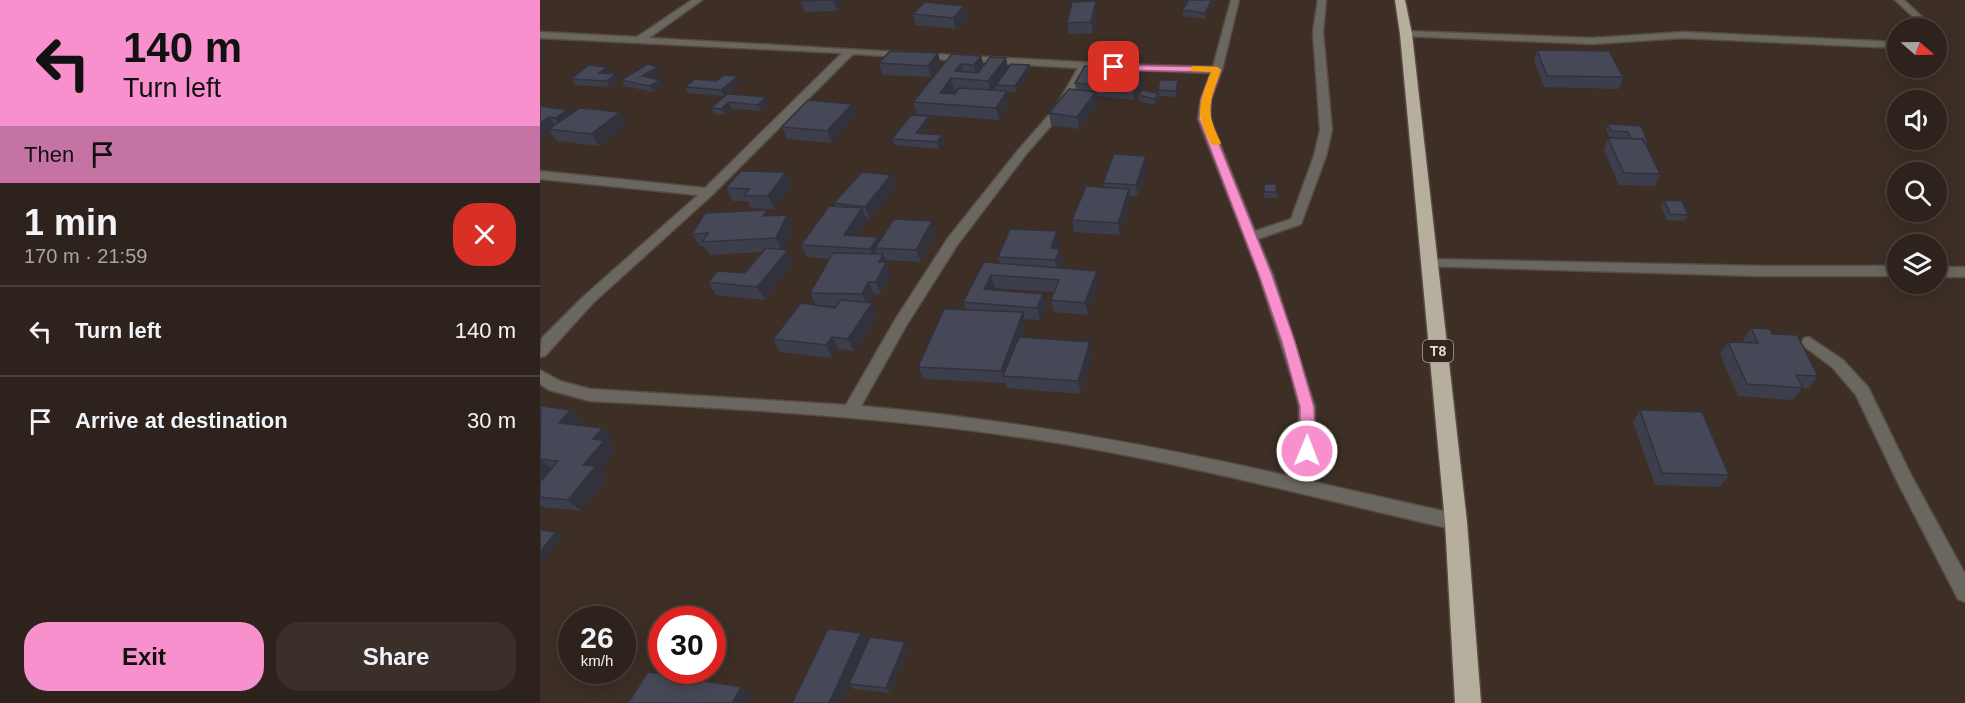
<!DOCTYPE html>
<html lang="en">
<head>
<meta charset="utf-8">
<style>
  :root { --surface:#2e231c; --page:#3a2f29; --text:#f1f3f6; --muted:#a7a4a3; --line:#49403b; --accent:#f790cd }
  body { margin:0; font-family:Arial,sans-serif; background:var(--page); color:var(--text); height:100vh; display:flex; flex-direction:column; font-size:22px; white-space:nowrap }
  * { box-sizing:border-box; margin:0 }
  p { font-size:20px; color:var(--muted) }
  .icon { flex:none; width:33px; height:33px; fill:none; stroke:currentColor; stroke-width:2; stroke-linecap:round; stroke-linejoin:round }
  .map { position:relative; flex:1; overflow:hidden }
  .drawer { display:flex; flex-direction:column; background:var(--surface); width:540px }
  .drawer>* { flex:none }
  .top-card { background:#f790cd; color:#111; overflow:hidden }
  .needle { width:39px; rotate:110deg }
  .tools { position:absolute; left:1347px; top:18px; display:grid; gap:12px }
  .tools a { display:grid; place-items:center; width:60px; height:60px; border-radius:50%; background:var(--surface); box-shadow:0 3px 15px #0003,0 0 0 2px var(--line); font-size:30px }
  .speed { position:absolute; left:18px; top:606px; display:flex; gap:12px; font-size:30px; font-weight:700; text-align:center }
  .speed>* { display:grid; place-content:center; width:78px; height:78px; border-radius:50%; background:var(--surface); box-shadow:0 3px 15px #0003,0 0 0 2px var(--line); line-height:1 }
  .speed small { font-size:15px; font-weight:400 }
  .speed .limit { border:9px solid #d22; background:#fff; color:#111 }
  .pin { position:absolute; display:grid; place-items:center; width:51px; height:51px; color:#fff; margin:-26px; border-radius:12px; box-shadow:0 3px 9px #0006 }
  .me { position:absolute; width:66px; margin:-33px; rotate:1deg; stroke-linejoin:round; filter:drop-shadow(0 0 4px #0008) }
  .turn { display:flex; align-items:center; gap:21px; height:126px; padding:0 24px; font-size:27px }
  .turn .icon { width:78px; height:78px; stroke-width:2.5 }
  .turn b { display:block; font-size:42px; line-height:51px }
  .then { display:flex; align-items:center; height:57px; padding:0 24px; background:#0003; gap:12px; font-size:22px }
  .round { display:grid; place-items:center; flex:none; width:63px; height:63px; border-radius:24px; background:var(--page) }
  .summary { display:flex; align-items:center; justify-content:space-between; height:102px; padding:0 24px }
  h1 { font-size:36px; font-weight:700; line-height:45px }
  .button { display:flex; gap:12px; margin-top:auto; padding:12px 24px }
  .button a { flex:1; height:69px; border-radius:24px; background:var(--accent); color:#111; font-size:24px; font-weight:700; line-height:69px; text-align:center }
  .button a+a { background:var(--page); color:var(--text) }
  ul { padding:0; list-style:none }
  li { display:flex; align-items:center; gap:18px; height:90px; padding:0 24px; border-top:2px solid var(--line) }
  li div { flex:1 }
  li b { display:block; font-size:22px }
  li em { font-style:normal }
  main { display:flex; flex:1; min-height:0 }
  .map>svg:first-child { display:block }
</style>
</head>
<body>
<main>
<section class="drawer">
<div class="top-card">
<div class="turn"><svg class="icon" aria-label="left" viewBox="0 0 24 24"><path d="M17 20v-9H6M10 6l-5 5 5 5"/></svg><div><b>140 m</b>Turn left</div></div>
<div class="then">Then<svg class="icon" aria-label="arrive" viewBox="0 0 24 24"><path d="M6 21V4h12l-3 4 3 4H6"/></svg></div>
</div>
<div class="summary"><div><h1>1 min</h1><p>170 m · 21:59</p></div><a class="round" style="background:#d93025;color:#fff"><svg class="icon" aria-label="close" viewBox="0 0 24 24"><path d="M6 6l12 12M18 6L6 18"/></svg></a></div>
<ul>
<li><svg class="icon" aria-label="left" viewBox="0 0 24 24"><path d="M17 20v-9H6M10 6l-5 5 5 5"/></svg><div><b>Turn left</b></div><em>140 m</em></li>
<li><svg class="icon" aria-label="arrive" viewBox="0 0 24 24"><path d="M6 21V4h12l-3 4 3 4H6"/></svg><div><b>Arrive at destination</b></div><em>30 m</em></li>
</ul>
<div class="button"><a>Exit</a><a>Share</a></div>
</section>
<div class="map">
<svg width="1425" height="703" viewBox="0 0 1425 703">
  <rect width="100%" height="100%" fill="#3d2f26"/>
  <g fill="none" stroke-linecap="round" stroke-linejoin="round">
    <defs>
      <path id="minor" d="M152,0H162L109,38L574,64L673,67L691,0H699L682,70L671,99L670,119L715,231L751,219L774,156L780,130L773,32L778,0H786L783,32L792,130L786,156L761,224L718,239L733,275L775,407L774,482L916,514L922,516L925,522L922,528L916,530C784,500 653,465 518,443C363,418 207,409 50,401L9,390L0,384V370L20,381L50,389L306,405L355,320L408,238L479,149L515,108L538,68L313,54L172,195L53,303L5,356L0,357L2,338L43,297L158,195L0,179V171L165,188L302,53L0,38V32L97,37ZM548,68L671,73L661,99L658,119L719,275L752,379L759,407L757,478C613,445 468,419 321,406L366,326L418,244L487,153L524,111Z
        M1355,0H1364L1394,28H1385Z
        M866,31L1052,38L1144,32L1358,42V48L1144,38L1052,44L863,36V32Z
        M888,259L1218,266H1358V276H1218L883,266L881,263L883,260Z
        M1396,267H1425V277H1396Z
        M1269,337L1303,360L1328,387L1370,473L1425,574V602L1418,599L1358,483L1316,395L1293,368L1264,346L1262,342L1264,338Z"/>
      <path id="highway" d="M855,0H865L872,34L927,522L941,703H915L905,522L860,34Z"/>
    </defs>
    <use href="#minor" stroke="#584b42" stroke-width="3"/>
    <use href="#highway" stroke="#584b42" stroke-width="3"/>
    <use href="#minor" fill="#6a6760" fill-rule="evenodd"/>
    <use href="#highway" fill="#b7af9e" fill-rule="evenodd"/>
  </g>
  <path fill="#3d3e4b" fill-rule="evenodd" d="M304,0L297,11L265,12L260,1Z
    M649,0H674V3L665,19L643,16L642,10Z
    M556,1L558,12L553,33L529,34L527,23Z
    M373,14L427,17L416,29L376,25Z
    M997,50L1083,77L1079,89L1004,87L994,61Z
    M412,54L441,56L444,65L466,58L468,68L490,71L476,92H467L470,103L459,120L377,114L373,102ZM414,90H417L415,94L412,93Z
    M339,63L401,64L391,77L343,75Z
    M67,67L71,72L69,74H76L79,80L70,87L35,85L31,79Z
    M118,67L121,72L112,78L124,86L113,92L85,86L81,80Z
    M198,76L201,82L187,94L226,97L229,103L221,111L192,109L185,115L174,114L171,108L184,96L148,93L145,87L176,81Z
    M603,82L594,100L557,96L558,104L539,129L511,125L509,113L536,90L535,83Z
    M639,86L636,97L619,96V100L615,105L599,101L598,95L618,93V90Z
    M312,104L316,115L292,143L247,139L242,127Z
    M0,106L27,110L30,115L88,124L59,146L17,141L11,133L0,140Z
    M389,116L391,122L382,133L402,135L404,141L399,149L354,145L352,139Z
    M1068,124L1101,126L1108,143L1106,147L1120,174L1115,186L1079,185L1064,150L1068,138L1086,139L1069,137L1066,130Z
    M608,168L598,197L590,196L591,201L580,235L534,232L532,220L564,187L563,183Z
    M246,172L252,185L234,209L211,208L208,201H193L186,188Z
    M351,175L356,187L330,219H327V220L317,235L340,241L392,221L397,234L381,262L346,260L351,275L341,294H334L330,303L338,316L314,351L299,349L292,358L240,352L233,339L295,308L296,306L276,305L270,293L290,259L267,257L261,245L296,206L294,203Z
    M724,184L737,192V198H724Z
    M1124,200L1148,215L1145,221L1127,220L1121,206Z
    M227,210L231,216L253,228L243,249L254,262L225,300L176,295L168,282L205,273L223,252L170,255L164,246H160L152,234Z
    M520,244L518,248L522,261L520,268L559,283L548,315L514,312L511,300L514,292L455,288L454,290L506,306L500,320L485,319L486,324L482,337L553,354L541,394L467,388L465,383L384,379L378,367L426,310L423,302L460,264L458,257Z
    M1211,328L1232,334L1278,376L1269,388H1262L1253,400L1198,396L1180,354L1188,342L1204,343L1203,340Z
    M0,407L31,410L43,422L40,425L63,428L74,440L69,446L75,453L60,471L68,478L41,511L2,507L0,505Z
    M1100,410L1189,475L1180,487L1115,485L1093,422Z
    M321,633L328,642H365L369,647L350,693L314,689L310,685L302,703Z"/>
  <path fill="#32323d" d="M293,0H304L297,11Z
    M672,0H674V3L665,19V13Z
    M556,1L558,12L553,33L551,22Z
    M424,6L427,17L416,29L413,18Z
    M2,44L5,50L0,53V45Z
    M398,53L401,64L391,77L388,66Z
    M441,56L444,67L437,77L434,65Z
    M466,58L468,70L456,85V86L451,93L448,81Z
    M421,64L424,75L415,71Z
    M489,65L490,71L476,92L475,86Z
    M67,67L71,72L62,79L59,73Z
    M118,67L121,72L106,82L102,76Z
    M602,70L603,82L594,100L593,88Z
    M76,74L79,80L70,87L66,81Z
    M198,76L201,82L184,96L181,90Z
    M411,78L414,90L403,104L400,93Z
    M120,80L124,86L113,92L110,86Z
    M638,80L639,86L636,97V91Z
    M467,91L470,103L459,120L456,108Z
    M556,92L558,104L539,129L537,117Z
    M619,94V100L615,105L614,99Z
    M226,97L229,103L221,111L218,105Z
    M189,102L192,109L185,115L181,109Z
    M312,104L316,115L292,143L287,131Z
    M27,110L35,122L23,130L15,118Z
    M80,112L88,124L59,146L51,134Z
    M389,116L391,122L378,139L376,133Z
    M9,117L18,129H9L11,133L0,140V123Z
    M402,135L404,141L399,149L397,142Z
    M606,156L608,168L598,197L596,185Z
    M246,172L252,185L234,209L228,196Z
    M351,175L356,187L330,219L325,207Z
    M589,189L591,201L580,235L578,223Z
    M322,208L327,220L309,247L304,235Z
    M227,210L234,222L223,216Z
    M247,215L253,228L242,251L236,238Z
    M392,221L397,234L381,262L376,250Z
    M517,231L520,244L514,261L511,248Z
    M338,237L343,248H335L339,256L335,261L330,249Z
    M520,249L522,261L518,273L515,260Z
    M248,250L254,262L225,300L217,287Z
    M343,254L351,275L341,294L336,282L339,262Z
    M557,271L559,283L548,315L545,303Z
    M451,275L455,288L448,301L444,289Z
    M328,282L334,294L328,306L322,294Z
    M503,294L506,306L500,320L497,308Z
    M332,303L338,316L314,351L308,339Z
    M483,312L486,324L468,376H463L465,383L461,371Z
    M292,337L299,349L292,358L286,345Z
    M550,342L553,354L541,394L538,381Z
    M31,410L43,422L31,435L19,423Z
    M63,428L74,440L69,446L75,453L60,471L68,478L41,511L28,500L53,439Z
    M0,459L13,470L0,483Z
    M16,532L23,538L0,566V552Z
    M321,633L329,643L309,684L310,685L302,703H289Z
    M365,642L369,647L350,693L346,688Z
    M201,687L212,696L208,703H192Z"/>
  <path fill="#474857" stroke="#32323d" stroke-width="1.5" d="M261,0H293L260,1Z
    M649,0H672L665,13L642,10Z
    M556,1L551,22L527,23L532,2Z
    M385,2L424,6L413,18L373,14Z
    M997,50L1069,51L1083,77L1007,76Z
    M350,51L398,53L388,66L339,63Z
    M412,54L441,56L434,65L421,64L415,71L438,73L450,57L466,58L448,81L411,78L400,93L415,94L419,88L467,91L456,108L373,102Z
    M108,64L118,67L102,76L120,80L110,86L81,80Z
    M471,64L489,65L475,86L456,85Z
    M49,65L67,67L59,73L76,74L66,81L31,79Z
    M545,66L602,70L593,88L535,83Z
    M184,75L198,76L181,90L145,87L155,79L176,81Z
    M620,80H638L636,91L618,90Z
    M529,89L556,92L537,117L509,113Z
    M603,90L619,94L614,99L598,95Z
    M187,94L226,97L218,105L189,102L181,109L171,108Z
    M268,100L312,104L287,131L242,127Z
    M0,106L27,110L15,118L9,117L0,123Z
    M40,108L80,112L51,134L9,129Z
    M371,115L389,116L376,133L402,135L397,142L352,139Z
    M1068,124L1101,126L1108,143H1104L1103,139H1091L1088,132L1071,131Z
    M1068,138L1103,139L1120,174L1084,173Z
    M574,154L606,156L596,185L563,183Z
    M201,171L246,172L228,196H204L209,189L186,188Z
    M322,172L351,175L325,207L294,203Z
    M724,184H736L737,192H724Z
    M546,186L589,189L578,223L532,220Z
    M1124,200L1142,201L1148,215L1130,214Z
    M289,206L322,208L304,235L338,237L330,249L261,245Z
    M227,210L223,216L247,215L236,238L162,242L168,233L152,234L165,213Z
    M354,219L392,221L376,250L335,248Z
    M470,229L517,231L511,248L520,249L515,260L458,257Z
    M226,248L248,250L217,287L168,282L178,271L205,273Z
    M293,253L343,254L339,262H346L336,282H328L322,294L270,293Z
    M444,262L557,271L545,303L511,300L519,280L451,275L444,289L503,294L497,308L423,302Z
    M301,300L332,303L308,339L292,337L286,345L233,339L261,303L295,308Z
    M404,309L483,312L461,371L378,367Z
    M1211,328L1230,329L1232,334L1257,335L1278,376L1256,375L1263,388L1207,384L1188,342L1218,343Z
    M479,337L550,342L538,381L463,376Z
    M1,406L31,410L19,423L63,428L53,439L64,441L43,465L56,466L28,500L0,497V482L18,461L0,459Z
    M1100,410L1162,412L1189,475L1122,473Z
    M0,530L16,532L0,552Z
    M288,629L321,633L289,703H252Z
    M330,637L365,642L346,688L309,684Z
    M108,672L201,687L192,703H88Z"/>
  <path fill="#f790cd" stroke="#a15e85" stroke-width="1.5" d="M571,65L677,67L681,70L671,99L669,119L732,275L755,342L774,407L775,451L772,455L767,457L762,455L760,451V407L742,342L719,275L659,119L661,99L671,72L574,70L570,67Z"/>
  <path fill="#f59e0b" d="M654,66L677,67L681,70C669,104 665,110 681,143L679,145H672C654,114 659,104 671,72L651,71V67Z"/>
  <g text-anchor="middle" stroke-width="5" stroke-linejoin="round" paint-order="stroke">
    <rect fill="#32251c" stroke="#afa49e" stroke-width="1.5" x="883" y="340" width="30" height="22" rx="4.5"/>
    <g font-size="14" font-weight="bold" fill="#e4dbd5">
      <text x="898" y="356">T8</text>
    </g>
  </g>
</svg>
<div class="tools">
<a><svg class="needle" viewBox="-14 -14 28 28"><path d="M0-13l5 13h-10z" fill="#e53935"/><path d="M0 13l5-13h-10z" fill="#a7a4a3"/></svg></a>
<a><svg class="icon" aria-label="sound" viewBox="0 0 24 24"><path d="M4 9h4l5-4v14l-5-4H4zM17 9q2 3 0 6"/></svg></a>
<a><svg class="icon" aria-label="search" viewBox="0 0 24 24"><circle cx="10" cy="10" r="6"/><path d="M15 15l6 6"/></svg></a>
<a><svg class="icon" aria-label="layers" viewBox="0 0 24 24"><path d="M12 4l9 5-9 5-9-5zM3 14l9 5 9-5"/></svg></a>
</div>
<div class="speed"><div>26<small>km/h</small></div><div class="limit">30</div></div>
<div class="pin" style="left:574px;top:67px;background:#d93025"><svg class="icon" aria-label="arrive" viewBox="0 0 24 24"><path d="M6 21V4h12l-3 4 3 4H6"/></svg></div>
<svg class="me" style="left:767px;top:451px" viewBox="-20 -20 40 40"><circle r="17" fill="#f790cd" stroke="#fff" stroke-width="3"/><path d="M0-11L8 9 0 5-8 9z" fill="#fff"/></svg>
</div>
</main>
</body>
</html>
